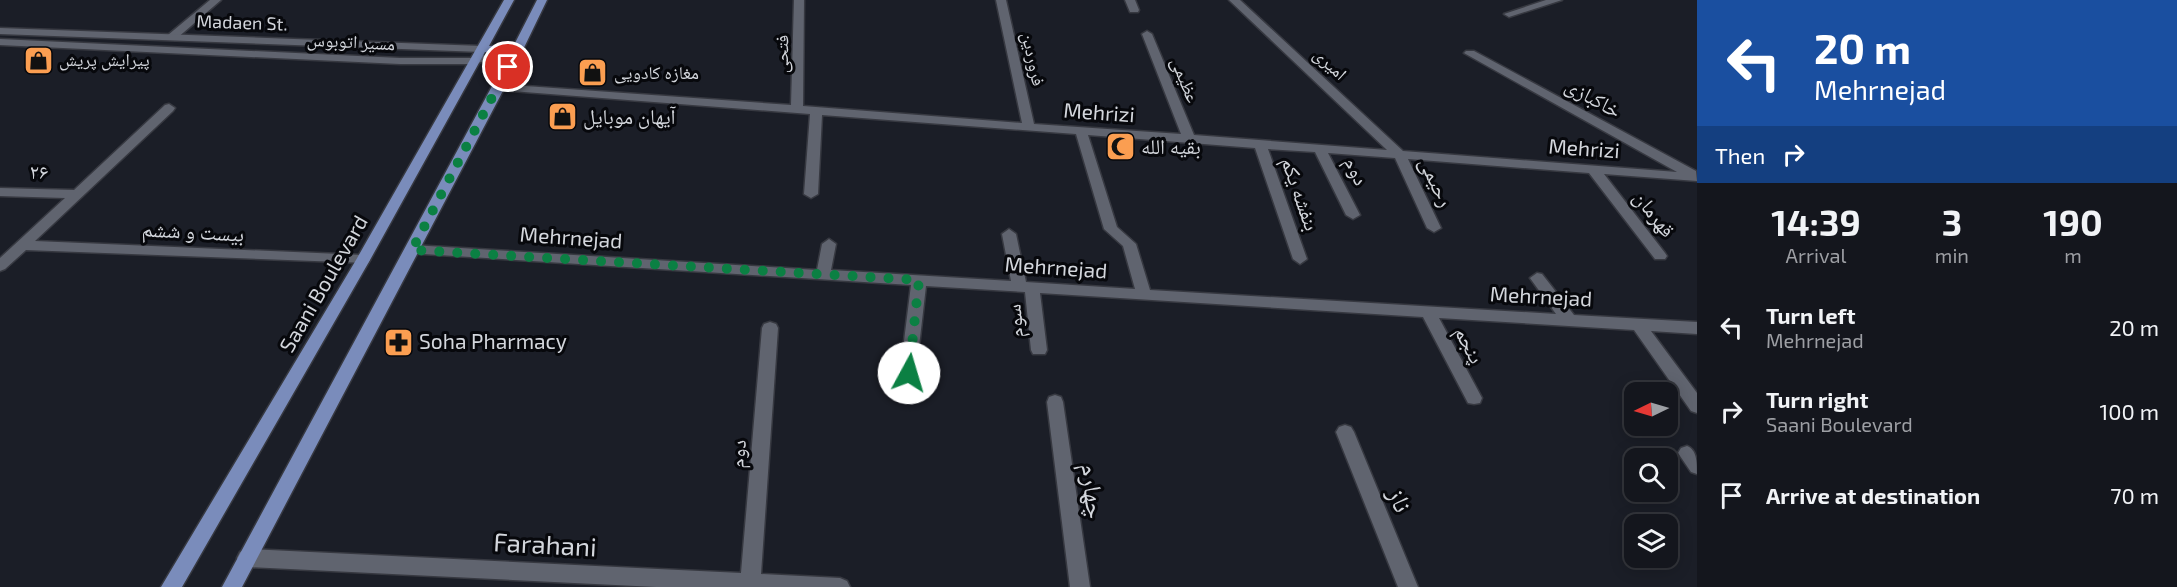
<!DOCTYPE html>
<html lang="en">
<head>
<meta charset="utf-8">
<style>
  :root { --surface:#14161d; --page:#1d1f26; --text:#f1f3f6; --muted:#9d9fa4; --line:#33353b }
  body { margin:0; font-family:"Exo 2","Noto Naskh Arabic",sans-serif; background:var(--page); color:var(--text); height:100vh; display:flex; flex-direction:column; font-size:22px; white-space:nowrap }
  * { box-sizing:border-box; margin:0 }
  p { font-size:20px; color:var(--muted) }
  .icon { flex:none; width:33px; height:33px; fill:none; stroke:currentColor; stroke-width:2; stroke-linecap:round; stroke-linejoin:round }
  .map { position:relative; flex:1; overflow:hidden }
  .panel { display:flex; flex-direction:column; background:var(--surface); width:480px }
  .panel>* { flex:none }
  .top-card { background:#1a4fa0; color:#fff; overflow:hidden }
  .needle { width:39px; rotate:265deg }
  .fabs { position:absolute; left:1624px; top:382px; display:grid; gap:12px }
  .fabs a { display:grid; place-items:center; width:54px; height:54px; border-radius:12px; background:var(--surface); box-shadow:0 3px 15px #0003,0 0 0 2px var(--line); font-size:30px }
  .pin { position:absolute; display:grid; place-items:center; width:51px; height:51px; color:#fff; margin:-26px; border:3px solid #fff; border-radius:50%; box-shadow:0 2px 6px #0007 }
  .me { position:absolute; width:66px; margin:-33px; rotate:6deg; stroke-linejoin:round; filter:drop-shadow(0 0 4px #0008) }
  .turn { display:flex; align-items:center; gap:21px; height:126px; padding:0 18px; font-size:27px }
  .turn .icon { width:78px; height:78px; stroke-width:2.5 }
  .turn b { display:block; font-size:42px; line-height:51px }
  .then { display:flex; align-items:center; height:57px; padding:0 18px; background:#0003; gap:12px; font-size:22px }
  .eta { display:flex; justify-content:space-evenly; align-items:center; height:102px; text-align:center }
  .eta b { font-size:36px; font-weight:700; line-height:42px }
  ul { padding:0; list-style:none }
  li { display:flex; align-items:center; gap:18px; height:84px; padding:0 18px }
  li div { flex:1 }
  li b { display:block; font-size:22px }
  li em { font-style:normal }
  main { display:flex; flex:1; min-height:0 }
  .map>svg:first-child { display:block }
</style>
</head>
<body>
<main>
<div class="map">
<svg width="1697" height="587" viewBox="0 0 1697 587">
  <rect width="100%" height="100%" fill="#1b1e27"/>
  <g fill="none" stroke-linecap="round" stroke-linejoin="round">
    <defs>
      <path id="lane" d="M0,39L400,58H474L518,45L523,48L475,64H400L0,45Z"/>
      <path id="street" d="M210,0H221L176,39H168V35Z
        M794,0H804L803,106L1022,123L996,0H1006L1034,124L1181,134L1142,34L1147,31L1152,34L1194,135L1387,150L1229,0H1240L1403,151L1677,172L1464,53L1466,51H1474L1696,171L1697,181L1604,174L1665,253L1667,256L1665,259H1655L1589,173L1408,159L1441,228L1434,232L1427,228L1395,158L1328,153L1360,215L1353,219L1346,215L1315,152L1268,149L1307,259L1300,264L1293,259L1255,148L1088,135L1117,227L1136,244L1150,290L1556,314L1530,278L1537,273L1542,274L1574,315L1697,322V334L1651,331L1697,393V413L1691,411L1634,330L1439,318L1482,398L1480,403L1474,404L1468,403L1423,317L1040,293L1047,350L1045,354H1033L1031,350L1025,292L926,286L916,373L914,377H902L900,373L911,285L407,253L405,250L412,245L817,270L822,244L829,239L836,244L831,270L1011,281L1002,234L1009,229L1016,234L1026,282L1135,289L1123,246L1104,229L1076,134L822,115L818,194L811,198L804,194L810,114L499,90L493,87L499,84L791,105Z
        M1125,0H1135L1139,10L1138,12H1130Z
        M1546,0H1562L1509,17L1504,14Z
        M169,104L175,108L173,111L35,241L363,255L368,257L370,260L368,263L26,250L5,269L0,271V258L65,198L0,196V188L74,190L165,105Z
        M770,322L776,324L778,328L761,574L840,578L847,581L850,587H656L247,567L240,564L237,558L240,552L247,549L741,573L762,328L764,324Z
        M1055,395L1061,397L1063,402L1090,587H1070L1047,402L1049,397Z
        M1345,425L1351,427L1354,432L1418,587H1398L1336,432L1339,427Z
        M1687,446C1697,450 1697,462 1697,474L1691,472L1678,453L1681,448Z"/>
      <path id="secondary" d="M0,28L482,46L487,49L482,52L0,34Z"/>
      <path id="primary" d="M504,0H514L489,46L514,45L537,0H547L505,87L242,587H222L511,51L485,52L370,260L182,587H161L356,260Z"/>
    </defs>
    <use href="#lane" stroke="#373941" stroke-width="3"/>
    <use href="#street" stroke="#373941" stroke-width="3"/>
    <use href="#secondary" stroke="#373941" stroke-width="3"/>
    <use href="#primary" stroke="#373941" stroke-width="3"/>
    <use href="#lane" fill="#60646f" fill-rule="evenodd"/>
    <use href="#street" fill="#60646f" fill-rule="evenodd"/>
    <use href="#secondary" fill="#60646f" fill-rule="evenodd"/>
    <use href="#primary" fill="#7a8cbb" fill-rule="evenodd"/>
  </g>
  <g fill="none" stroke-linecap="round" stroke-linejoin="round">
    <path stroke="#0b8043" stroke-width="10" stroke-dasharray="0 18" d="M508,67L412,250L919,280L909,373"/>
  </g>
  <defs>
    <symbol id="shop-square" viewBox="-11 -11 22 22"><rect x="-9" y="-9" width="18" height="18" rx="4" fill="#fb9e51" stroke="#07080c"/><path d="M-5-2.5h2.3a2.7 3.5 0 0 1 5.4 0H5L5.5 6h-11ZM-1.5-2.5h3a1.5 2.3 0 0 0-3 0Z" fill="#111"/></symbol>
    <symbol id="mosque-square" viewBox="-11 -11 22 22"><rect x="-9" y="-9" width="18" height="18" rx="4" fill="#fb9e51" stroke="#07080c"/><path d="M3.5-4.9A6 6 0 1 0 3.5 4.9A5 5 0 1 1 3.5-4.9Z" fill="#111"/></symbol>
    <symbol id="pharmacy-square" viewBox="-11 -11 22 22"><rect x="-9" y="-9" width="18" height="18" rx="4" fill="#fb9e51" stroke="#07080c"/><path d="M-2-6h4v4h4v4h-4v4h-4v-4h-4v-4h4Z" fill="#111"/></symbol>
  </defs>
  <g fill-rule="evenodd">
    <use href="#shop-square" x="22" y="44" width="33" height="33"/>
    <use href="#shop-square" x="576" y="56" width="33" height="33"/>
    <use href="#shop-square" x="546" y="100" width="33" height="33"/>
    <use href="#mosque-square" x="1104" y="130" width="33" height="33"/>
    <use href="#pharmacy-square" x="382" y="326" width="33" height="33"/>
  </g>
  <g text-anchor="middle" stroke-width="6" stroke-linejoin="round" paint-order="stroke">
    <g font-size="18" fill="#d3d6dc" stroke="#07080c">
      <text transform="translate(242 23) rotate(2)" y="6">Madaen St.</text>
      <text transform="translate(351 42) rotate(3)" y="6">مسیر اتوبوس</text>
      <text transform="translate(782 54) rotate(-89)" y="6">فتحی</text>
      <text transform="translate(1033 59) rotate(78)" y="6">فروردین</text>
      <text transform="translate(1330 64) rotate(43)" y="6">امیری</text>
      <text transform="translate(1185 80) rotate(68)" y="6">عظیمی</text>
    </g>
    <g font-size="18" fill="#d3d6dc" stroke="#07080c" text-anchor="start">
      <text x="59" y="66">پیرایش پریش</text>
      <text x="614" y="79">مغازه کادویی</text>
    </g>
    <g font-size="21" fill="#d3d6dc" stroke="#07080c">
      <text transform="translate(1593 98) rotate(29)" y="7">خاکبازی</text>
      <text transform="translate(1099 113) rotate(4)" y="7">Mehrizi</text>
      <text transform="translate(1584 149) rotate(4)" y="7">Mehrizi</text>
      <text transform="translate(1356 171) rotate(63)" y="7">دوم</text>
      <text transform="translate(39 172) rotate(2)" y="7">۲۶</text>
      <text transform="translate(1436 182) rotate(65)" y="7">رحیمی</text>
      <text transform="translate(1300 194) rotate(71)" y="7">بنفشه یکم</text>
      <text transform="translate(1654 214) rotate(52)" y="7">قهرمان</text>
      <text transform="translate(193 232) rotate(3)" y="7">بیست و ششم</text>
      <text transform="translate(571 238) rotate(4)" y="7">Mehrnejad</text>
      <text transform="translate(1056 268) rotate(4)" y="7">Mehrnejad</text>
      <text transform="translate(324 284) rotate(-60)" y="7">Saani Boulevard</text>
      <text transform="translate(1541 297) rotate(3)" y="7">Mehrnejad</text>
      <text transform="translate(1015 321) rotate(-96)" y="7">سوم</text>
      <text transform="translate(1469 345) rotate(62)" y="7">پنجم</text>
      <text transform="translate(738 454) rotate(-86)" y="7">دوم</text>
    </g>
    <g font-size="21" fill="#d3d6dc" stroke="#07080c" text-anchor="start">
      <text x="583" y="124">آیهان موبایل</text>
      <text x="1141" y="154">بقیه الله</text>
      <text x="419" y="349">Soha Pharmacy</text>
    </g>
    <g font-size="26" fill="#d3d6dc" stroke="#07080c">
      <text transform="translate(1093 491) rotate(83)" y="9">چهارم</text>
      <text transform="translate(1400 500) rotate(68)" y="9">ناز</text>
      <text transform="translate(545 545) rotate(3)" y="9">Farahani</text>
    </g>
  </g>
</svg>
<div class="fabs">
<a><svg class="needle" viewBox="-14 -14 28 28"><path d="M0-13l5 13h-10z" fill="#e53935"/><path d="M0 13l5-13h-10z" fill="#9d9fa4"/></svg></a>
<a><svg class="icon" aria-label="search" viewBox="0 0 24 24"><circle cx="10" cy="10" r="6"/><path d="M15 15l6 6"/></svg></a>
<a><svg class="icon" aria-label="layers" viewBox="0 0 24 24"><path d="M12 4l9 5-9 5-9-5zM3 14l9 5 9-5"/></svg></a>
</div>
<div class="pin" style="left:508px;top:67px;background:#d93025"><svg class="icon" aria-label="arrive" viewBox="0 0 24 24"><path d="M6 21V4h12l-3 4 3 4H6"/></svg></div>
<svg class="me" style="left:909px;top:373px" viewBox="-20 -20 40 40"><circle r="19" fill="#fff"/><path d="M0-13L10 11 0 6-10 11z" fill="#0b8043"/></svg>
</div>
<section class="panel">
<div class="top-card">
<div class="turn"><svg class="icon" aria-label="left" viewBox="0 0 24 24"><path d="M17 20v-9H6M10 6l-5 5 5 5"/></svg><div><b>20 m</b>Mehrnejad</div></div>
<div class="then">Then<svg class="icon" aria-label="right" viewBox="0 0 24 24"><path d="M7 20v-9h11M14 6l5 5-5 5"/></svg></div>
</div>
<div class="eta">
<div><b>14:39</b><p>Arrival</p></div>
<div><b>3</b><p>min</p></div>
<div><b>190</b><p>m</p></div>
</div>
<ul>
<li><svg class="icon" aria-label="left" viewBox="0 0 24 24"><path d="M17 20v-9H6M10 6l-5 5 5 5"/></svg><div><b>Turn left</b><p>Mehrnejad</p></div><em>20 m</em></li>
<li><svg class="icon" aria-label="right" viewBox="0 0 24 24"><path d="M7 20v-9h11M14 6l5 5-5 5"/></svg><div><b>Turn right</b><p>Saani Boulevard</p></div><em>100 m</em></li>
<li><svg class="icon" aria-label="arrive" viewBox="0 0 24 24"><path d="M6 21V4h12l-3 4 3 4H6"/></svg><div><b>Arrive at destination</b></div><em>70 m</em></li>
</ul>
</section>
</main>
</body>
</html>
